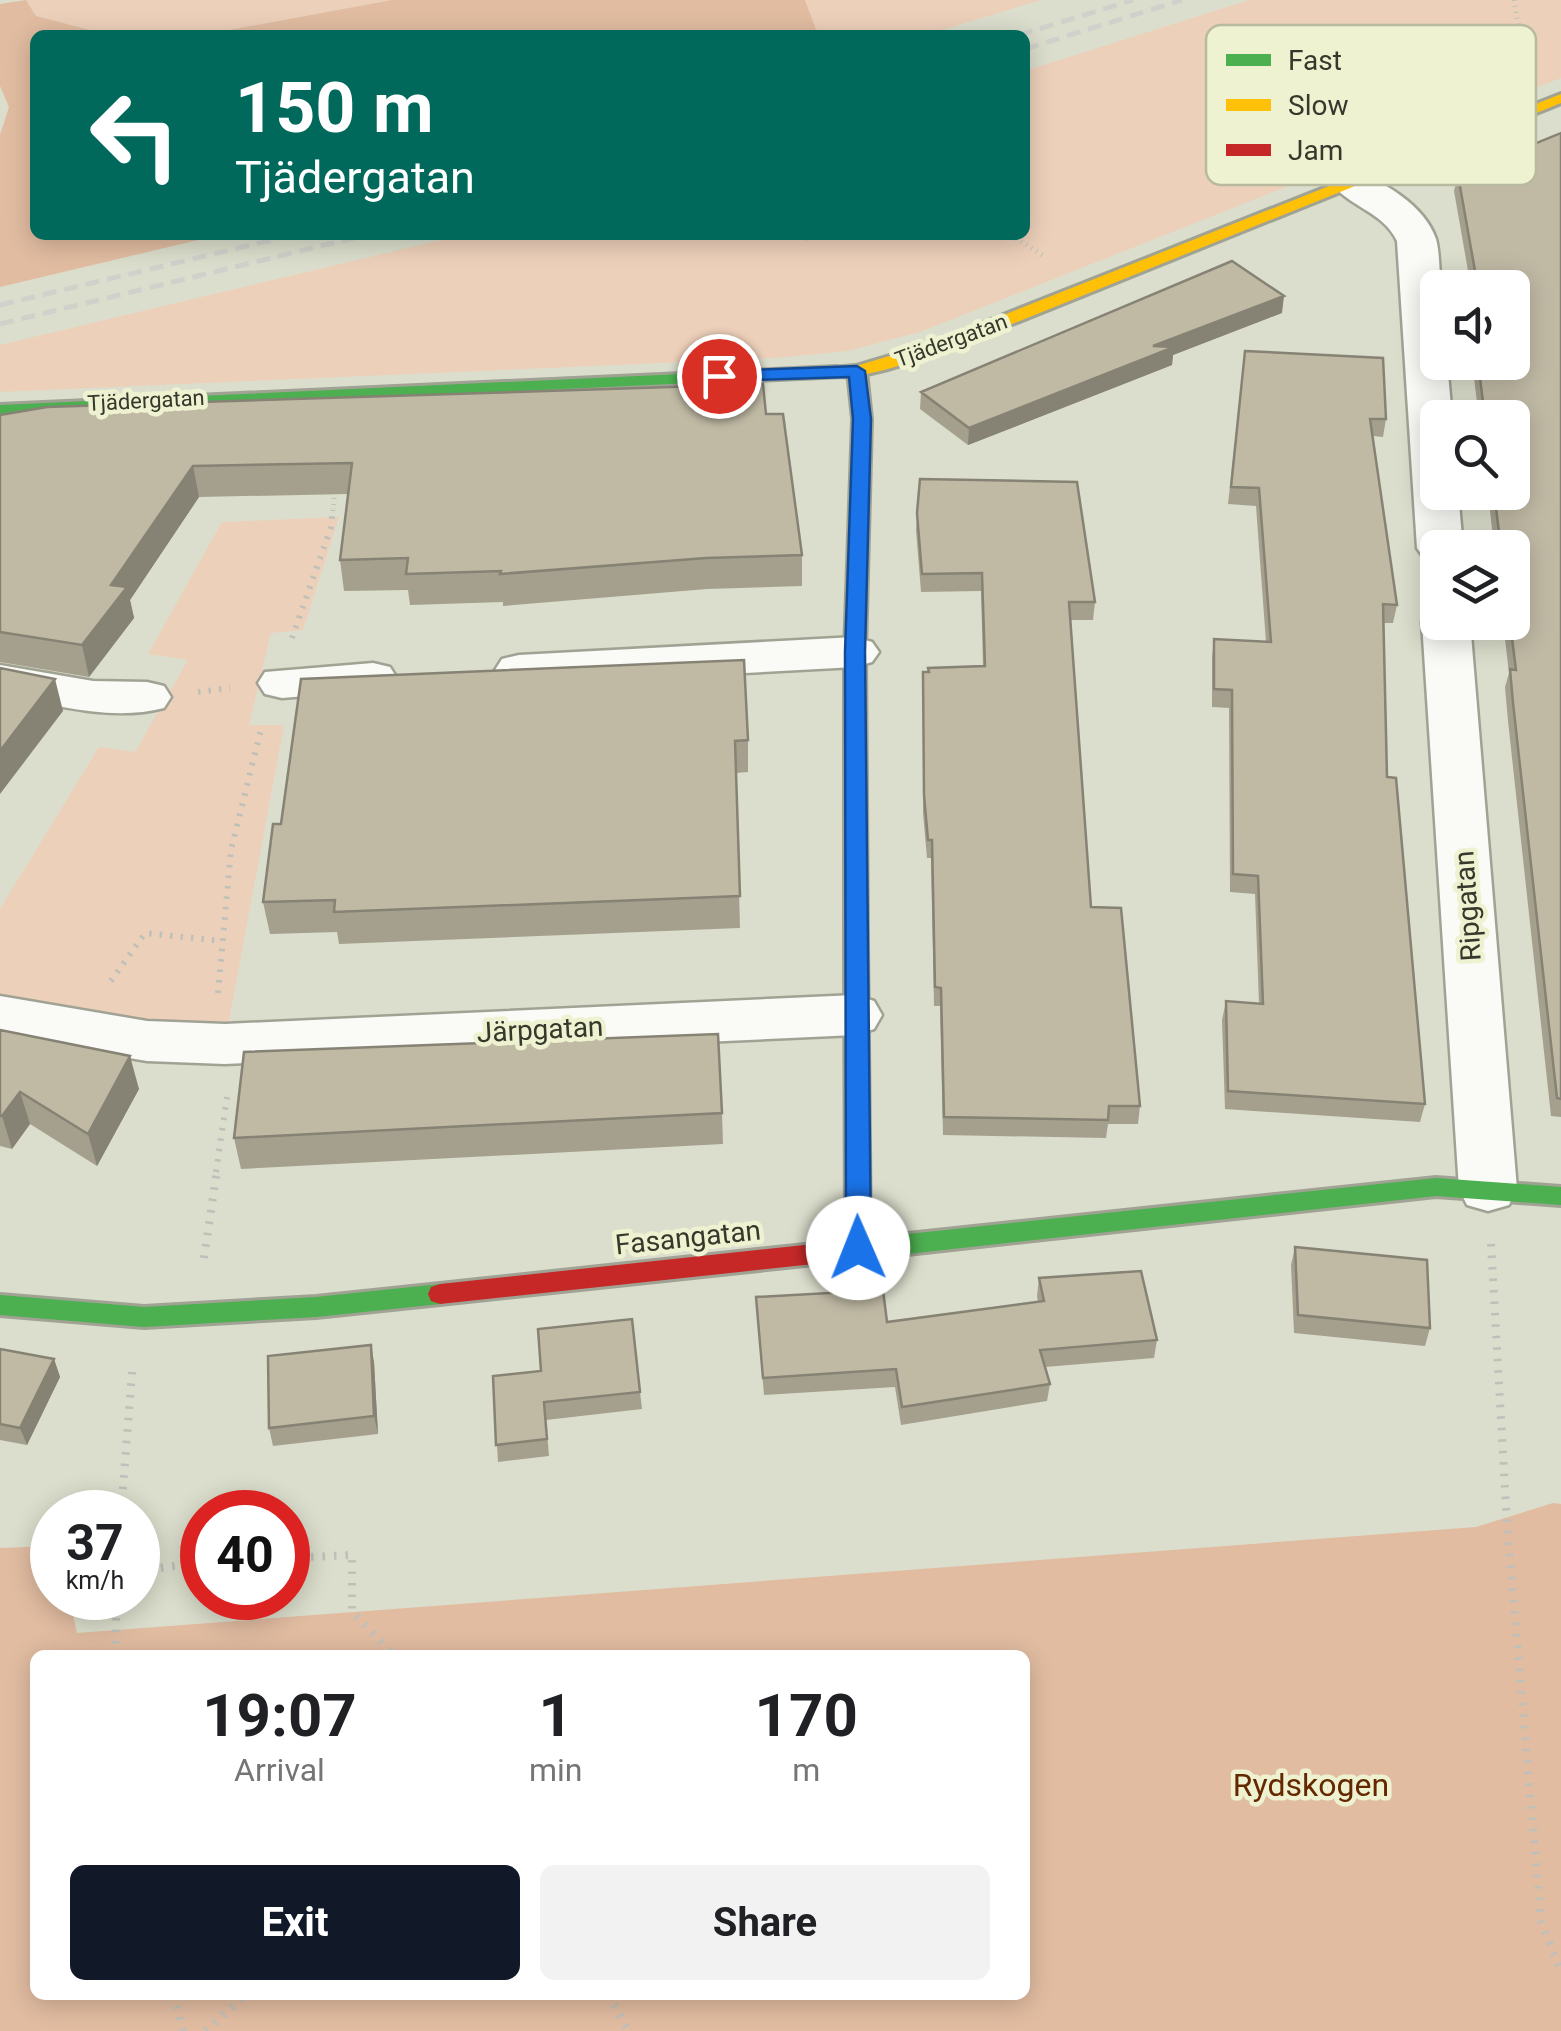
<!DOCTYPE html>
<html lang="en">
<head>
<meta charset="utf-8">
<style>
  :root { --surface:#fff; --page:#f2f2f2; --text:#202124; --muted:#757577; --accent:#111827 }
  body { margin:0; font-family:Roboto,sans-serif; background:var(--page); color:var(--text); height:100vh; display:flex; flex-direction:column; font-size:38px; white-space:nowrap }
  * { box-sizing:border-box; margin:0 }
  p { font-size:32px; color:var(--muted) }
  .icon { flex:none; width:55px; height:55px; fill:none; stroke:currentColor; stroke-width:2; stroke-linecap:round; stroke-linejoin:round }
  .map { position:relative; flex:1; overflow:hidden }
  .sheet { position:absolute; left:30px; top:1650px; width:1000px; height:350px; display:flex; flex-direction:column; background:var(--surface); border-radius:15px; box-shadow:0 5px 25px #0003 }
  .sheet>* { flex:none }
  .top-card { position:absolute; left:30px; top:30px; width:1000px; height:210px; border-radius:15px; box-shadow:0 5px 25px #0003; background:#00695c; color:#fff; overflow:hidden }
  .controls { position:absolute; left:1420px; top:270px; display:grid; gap:20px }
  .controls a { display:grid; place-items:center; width:110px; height:110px; border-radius:15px; background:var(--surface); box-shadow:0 5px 25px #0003; font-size:50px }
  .speed { position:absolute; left:30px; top:1490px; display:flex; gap:20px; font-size:50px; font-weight:700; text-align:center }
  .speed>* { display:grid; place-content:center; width:130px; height:130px; border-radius:50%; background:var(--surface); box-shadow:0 5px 25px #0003; line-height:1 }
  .speed small { font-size:25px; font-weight:400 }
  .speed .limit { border:15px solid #d22; background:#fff; color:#111 }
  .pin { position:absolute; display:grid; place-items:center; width:85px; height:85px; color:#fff; margin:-42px; border:5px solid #fff; border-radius:50%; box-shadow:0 2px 10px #0007 }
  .me { position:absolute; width:110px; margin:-55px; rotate:359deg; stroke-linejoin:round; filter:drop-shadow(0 0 8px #0008) }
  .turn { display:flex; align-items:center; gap:35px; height:210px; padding:0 40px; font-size:45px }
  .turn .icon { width:130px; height:130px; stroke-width:2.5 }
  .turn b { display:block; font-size:70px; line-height:85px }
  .eta { display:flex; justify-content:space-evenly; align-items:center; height:170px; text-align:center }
  .eta b { font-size:60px; font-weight:700; line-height:70px }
  .action { display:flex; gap:20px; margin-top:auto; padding:20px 40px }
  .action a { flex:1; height:115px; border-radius:15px; background:var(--accent); color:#fff; font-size:40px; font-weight:700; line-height:115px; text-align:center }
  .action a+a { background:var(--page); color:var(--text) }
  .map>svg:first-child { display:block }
</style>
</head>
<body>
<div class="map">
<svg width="1561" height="2031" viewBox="0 0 1561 2031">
  <rect width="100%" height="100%" fill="#dbdecc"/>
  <path fill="#edd0ba" d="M26,0H392L202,35H109L36,16Z
    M805,0H1041L926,35H818Z
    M1249,0H1561V78L920,332L847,351L776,358L0,392V345L462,235H1025V71Z
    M339,517L303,630L271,633L249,725H284L228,1026L149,1022L0,995V909L99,747L135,752L188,660L148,654L222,522Z"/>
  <path fill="#e1bca1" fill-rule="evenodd" d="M26,0L36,16L109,35H35V235H219L0,287V135L9,107L0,86V4Z
    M392,0H805L818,35H202Z
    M1553,1503L1561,1504V2031H0V1548L52,1546V1598H69L77,1633L1476,1527ZM35,1655H1025V1995H35Z"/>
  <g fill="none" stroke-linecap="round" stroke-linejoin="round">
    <defs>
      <path id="street" d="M1350,171C1382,179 1425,206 1436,239C1440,254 1439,272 1441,288H1438V362H1447L1452,418H1438V492H1458L1463,548H1438V561L1424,558L1417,548L1397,241C1383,211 1348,207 1331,182L1337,174Z
        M1438,610V622H1470L1517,1189L1509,1205L1488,1211L1467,1205L1459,1189L1422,622L1429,612Z
        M855,637L872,642L879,652L872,662L855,667L519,685L502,681L495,670L502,659L519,655Z
        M373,663L390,667L397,678L390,689L282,698L265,694L258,683L265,672Z
        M0,665L93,681L147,682L164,686L171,697L164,708C111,722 53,704 0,695Z
        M855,995L874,1001L882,1015L874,1029L855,1035L225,1064L147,1061L0,1036V996L147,1021L225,1024Z"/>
      <path id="fast" d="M857,366L866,371L871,419L865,652L867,943L856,951L845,943V652L853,419L848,371Z
        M837,367L846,372L843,376L0,415V405Z
        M1436,1178L1561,1187V1205L1436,1196L889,1256L880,1253L877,1246L880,1239L889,1236Z
        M440,1284L449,1287L452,1294L449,1301L440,1304L316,1317L144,1327L0,1315V1295L144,1307L316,1297Z"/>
      <path id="slow" d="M1561,94V103L945,351C920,358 849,387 828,372L831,368L856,366L933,343Z
        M856,935L867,943L870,1248L867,1255H849L846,1248L845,943Z"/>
      <path id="jam" d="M889,1236L898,1239L901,1246L898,1253L889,1256L440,1304L431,1301L428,1294L431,1287L440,1284Z"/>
    </defs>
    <use href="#street" stroke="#a0a294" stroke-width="5"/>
    <use href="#fast" stroke="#a0a294" stroke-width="6"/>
    <use href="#slow" stroke="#a0a294" stroke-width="6"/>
    <use href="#jam" stroke="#a0a294" stroke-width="6"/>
    <path stroke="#bec0b9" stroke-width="5" stroke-dasharray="1 5" stroke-linecap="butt" d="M1514,0L1522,47L1533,64
      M1011,235L1044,256
      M805,239L819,235
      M333,511L335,487"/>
    <path stroke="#bec0b9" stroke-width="6" stroke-dasharray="2.5 8" stroke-linecap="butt" d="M292,638L331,527L333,508
      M198,692L230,688
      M111,981L145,933L221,941
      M218,993L231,850L262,725
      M216,1172L227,1097"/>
    <path stroke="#bec0b9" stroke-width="8" stroke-dasharray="2.5 9" stroke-linecap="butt" d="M1491,1244L1507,1524L1541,1921L1561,1972
      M204,1258L217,1170
      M121,1512L132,1372
      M288,1558L352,1555V1611L393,1655
      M138,1571L202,1562
      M115,1655L117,1598
      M174,1995L183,2031
      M608,1995L629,2031
      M206,2031L245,1995"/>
    <use href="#street" fill="#fafaf7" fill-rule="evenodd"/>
    <use href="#fast" fill="#4caf50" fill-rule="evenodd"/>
    <use href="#slow" fill="#ffc107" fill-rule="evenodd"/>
    <use href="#jam" fill="#c62828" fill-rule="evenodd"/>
    <path stroke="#d1d1cc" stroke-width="5" stroke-dasharray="14 8" stroke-linecap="butt" d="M1019,35L1133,0
      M1025,49L1182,0
      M0,305L293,235
      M0,324L366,235"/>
  </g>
  <path fill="#a5a08e" d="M1561,133V1117L1551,1116L1508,721L1505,687L1509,673L1503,622H1512V548H1494L1488,492H1512V418H1479L1472,362H1512V288H1471L1454,191L1458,175Z
    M1282,313L1173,355L1172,365L968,445L920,409L921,392Z
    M1243,368L1386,419L1383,437L1373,436L1397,605L1393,623H1383L1387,777L1425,1104L1420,1122L1225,1109L1222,1020L1226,1001L1259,1004L1255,894L1230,892L1229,708L1212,707V657L1214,639L1266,642L1256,506L1228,504Z
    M766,414L802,555V586L707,589L503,606V602L410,605L408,590L344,591L340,560L348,494L199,497L130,600L134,618L89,677L0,662V415Z
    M920,479L1095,602L1093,620H1071L1091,907L1140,1106L1138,1124H1108L1106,1138L943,1135L940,1006H934L931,858H927L923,813V672L983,666L981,591L921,592L916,530Z
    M301,679L748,740V772L736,773L740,928L339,944L337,932L270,934L263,902L281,824Z
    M0,1030L139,1089L97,1166L30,1124L12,1149L0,1146Z
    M722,1113L723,1144L241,1169L234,1138Z
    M1295,1247L1430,1328L1425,1346L1294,1333L1291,1265Z
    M1039,1278L1157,1340L1154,1358L1045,1367L1050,1384L1047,1401L901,1425L895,1387L764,1395L756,1297L887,1322L1038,1302L1037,1296Z
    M0,1349L54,1359L60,1377L27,1445L0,1440Z
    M374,1362L378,1434L273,1446L269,1428Z
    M493,1376L640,1392L642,1409L546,1420L549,1456L498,1462Z"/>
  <path fill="#868274" d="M1284,296L1282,313L1173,355L1172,365L968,445L969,428L1153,346Z
    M193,466L199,497L130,600L134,618L89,677L82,645L111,585Z
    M55,679L63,711L0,794V751Z
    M130,1056L139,1089L97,1166L88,1134Z
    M20,1092L30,1124L12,1149L2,1116Z
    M371,1345L374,1362L378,1434L374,1416Z
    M54,1359L60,1377L27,1445L20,1428Z"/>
  <path fill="#c0baa5" stroke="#868274" stroke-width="2.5" d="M1561,133V1099L1557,1098L1513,703L1510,669L1516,670L1510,622H1512V548H1501L1494,492H1512V418H1485L1478,362H1512V288H1478L1458,175Z
    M1232,261L1284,296L1153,346L1174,347L969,428L921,392Z
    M1245,351L1383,358L1386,419H1370L1397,605L1383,604L1387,777L1396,778L1425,1104L1228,1091L1226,1001L1263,1004L1258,876L1233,874L1232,690L1214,689V639L1271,642L1259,488L1231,487Z
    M763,384L766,414H783L802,555L706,558L500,574L501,571L406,574L408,558L340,560L352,463L193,466L111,585L127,587L82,645L0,632V415L47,407Z
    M920,479L1077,482L1095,602H1069L1091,907L1121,908L1140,1106H1109L1108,1120L944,1117L941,988L935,987L932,840H928L924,795L923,672H929L928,668L985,666L982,573L922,574L917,513Z
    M744,660L748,740L735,741L740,896L334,912L335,900L263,902L273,824H281L301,679Z
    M0,668L55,679L0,751Z
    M0,1030L130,1056L88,1134L20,1092L2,1116H0Z
    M718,1034L722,1113L234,1138L244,1052Z
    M1295,1247L1427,1260L1430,1328L1298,1315Z
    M1141,1271L1157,1340L1040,1350L1050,1384L902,1407L896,1369L763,1378L756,1297L883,1290L887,1322L1044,1301L1039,1278Z
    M632,1319L640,1392L544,1402L547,1439L496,1445L493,1376L541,1371L538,1329Z
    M371,1345L374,1416L269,1428L268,1356Z
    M0,1349L54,1359L20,1428L0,1424Z"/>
  <path fill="#1a73e8" stroke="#114b97" stroke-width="2.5" d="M857,366L865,371L871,419L865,652L871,1248L867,1255H850L846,1248L845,652L853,419L849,377L719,381L710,376L719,371Z"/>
  <g text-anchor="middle" stroke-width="9" stroke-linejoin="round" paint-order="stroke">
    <g font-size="22" fill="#36382b" stroke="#eef2d1">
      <text transform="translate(951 340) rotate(-20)" y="8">Tjädergatan</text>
      <text transform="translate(146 400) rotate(-3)" y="8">Tjädergatan</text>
    </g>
    <g font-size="28" fill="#36382b" stroke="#eef2d1">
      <text transform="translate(1467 906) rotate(-94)" y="10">Ripgatan</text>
      <text transform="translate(540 1029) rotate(-3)" y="10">Järpgatan</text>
      <text transform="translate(688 1237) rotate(-6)" y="10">Fasangatan</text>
    </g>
    <g font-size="32" fill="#652700" stroke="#eef2d1">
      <text x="1311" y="1796">Rydskogen</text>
    </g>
  </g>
  <rect x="1206" y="25" width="330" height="160" rx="15" fill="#eef2d1" stroke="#b7ba9f" stroke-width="2.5"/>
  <rect x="1226" y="54" width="45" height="12" fill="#4caf50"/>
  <rect x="1226" y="99" width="45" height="12" fill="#ffc107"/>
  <rect x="1226" y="144" width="45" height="12" fill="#c62828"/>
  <g font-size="28" fill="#36382b">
    <text x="1288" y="70">Fast</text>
    <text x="1288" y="115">Slow</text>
    <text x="1288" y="160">Jam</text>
  </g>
</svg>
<div class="controls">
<a><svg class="icon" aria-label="sound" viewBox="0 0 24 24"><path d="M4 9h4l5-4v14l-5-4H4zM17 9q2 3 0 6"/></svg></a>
<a><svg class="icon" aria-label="search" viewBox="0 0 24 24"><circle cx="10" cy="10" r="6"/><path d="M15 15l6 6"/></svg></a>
<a><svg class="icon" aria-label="layers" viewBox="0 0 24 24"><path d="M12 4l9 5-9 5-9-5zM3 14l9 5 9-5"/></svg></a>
</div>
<div class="speed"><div>37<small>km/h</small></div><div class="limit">40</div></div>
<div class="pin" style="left:719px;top:376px;background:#d93025"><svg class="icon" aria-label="arrive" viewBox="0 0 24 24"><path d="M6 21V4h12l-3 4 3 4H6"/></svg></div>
<svg class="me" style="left:858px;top:1248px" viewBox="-20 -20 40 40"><circle r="19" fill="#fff"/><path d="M0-13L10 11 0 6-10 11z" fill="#1a73e8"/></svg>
<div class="top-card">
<div class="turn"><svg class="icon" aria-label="left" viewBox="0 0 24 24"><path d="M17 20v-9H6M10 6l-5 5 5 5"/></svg><div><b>150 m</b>Tjädergatan</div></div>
</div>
<section class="sheet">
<div class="eta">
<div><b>19:07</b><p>Arrival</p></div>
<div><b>1</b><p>min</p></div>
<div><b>170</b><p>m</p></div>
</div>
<div class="action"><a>Exit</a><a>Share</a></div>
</section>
</div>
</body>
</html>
